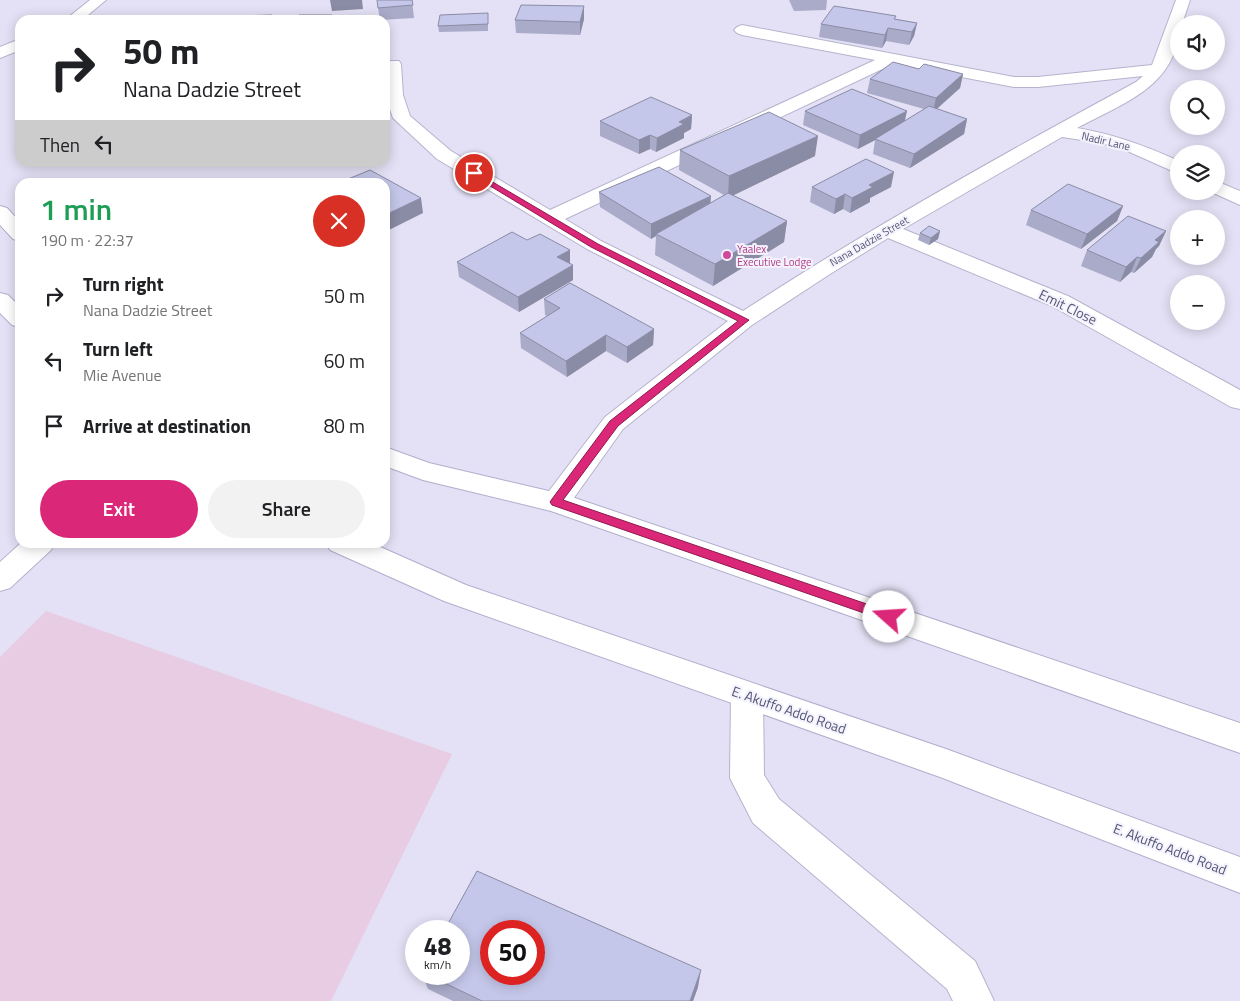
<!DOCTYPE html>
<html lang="en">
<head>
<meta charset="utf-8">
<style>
  :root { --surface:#fff; --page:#f2f2f2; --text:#202124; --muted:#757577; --accent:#db2777 }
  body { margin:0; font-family:"Titillium Web",sans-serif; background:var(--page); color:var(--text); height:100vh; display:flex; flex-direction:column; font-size:19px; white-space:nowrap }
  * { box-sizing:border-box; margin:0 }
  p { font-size:16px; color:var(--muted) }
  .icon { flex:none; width:28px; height:28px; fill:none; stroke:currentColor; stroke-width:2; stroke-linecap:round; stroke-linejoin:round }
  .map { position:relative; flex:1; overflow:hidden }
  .drawer { position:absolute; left:15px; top:178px; width:375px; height:370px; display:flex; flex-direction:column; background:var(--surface); border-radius:15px; box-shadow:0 2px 12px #0003 }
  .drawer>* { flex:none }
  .hud { position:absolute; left:15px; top:15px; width:375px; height:152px; border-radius:15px; box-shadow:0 2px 12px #0003; background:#fff; color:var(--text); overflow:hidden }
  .fabs { position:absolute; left:1170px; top:15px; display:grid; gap:10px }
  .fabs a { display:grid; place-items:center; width:55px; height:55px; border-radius:50%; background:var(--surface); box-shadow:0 2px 12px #0003; font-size:25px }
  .speed { position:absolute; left:405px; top:920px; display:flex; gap:10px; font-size:25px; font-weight:700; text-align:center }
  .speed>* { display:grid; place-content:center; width:65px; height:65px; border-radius:50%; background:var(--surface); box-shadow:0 2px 12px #0003; line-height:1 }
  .speed small { font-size:12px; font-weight:400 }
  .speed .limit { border:8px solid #d22; background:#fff; color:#111 }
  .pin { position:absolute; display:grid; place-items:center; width:42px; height:42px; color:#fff; margin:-21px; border:2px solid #fff; border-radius:50%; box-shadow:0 1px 5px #0007 }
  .me { position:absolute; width:55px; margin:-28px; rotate:289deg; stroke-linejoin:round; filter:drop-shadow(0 0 4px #0008) }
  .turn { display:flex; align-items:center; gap:18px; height:105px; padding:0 25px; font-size:22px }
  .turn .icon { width:65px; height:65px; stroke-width:2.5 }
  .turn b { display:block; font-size:35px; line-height:42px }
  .then { display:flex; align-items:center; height:48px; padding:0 25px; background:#0003; gap:10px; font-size:19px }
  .round { display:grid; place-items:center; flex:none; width:52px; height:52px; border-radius:26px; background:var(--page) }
  .head { display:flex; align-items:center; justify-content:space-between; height:85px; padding:0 25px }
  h1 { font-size:30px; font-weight:600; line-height:38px; color:#1e9e55 }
  .cta { display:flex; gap:10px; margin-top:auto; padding:10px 25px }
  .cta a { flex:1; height:58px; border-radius:30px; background:var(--accent); color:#fff; font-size:20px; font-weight:600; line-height:58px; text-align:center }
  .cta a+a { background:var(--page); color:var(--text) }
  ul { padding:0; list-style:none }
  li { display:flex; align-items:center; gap:15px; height:65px; padding:0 25px }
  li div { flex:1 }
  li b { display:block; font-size:19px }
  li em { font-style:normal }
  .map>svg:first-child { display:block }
</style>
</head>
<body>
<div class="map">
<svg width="1240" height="1001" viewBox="0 0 1240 1001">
  <rect width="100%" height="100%" fill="#eeecfa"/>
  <path fill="#e4e1f6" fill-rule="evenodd" d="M0,0H1240V1001H0ZM20,20H385V162H20ZM1179,24H1216V61H1179ZM1179,89H1216V126H1179ZM1179,154H1216V191H1179ZM20,182H385V542H20ZM1179,219H1216V256H1179ZM1179,284H1216V321H1179ZM416,931H459V974H416ZM491,931H534V974H491Z"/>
  <path fill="#e7cce3" d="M46,611L452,754L331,1001H0V657Z"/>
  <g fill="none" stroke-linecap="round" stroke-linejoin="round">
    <defs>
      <path id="minor" d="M90,0H106L82,20H65Z
        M1176,0H1190L1182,24H1179C1179,86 1123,103 1077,128C1116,135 1143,145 1179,161V174L1125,150L1101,143L1062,137L903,229L1068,296L1240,390V409L1231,407L1052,306L888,238L830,274L752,325L623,429L566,509L556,512L546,509L542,502L546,495L605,417L728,321L587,249L437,159L393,118L385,95V64L387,61H399L401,64L403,95L410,116L451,151L550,210L875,60L742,35L737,33L734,30L737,27L742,25L1014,77H1038L1152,65ZM893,64L1014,87H1038L1143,76L1136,82C1003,154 870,228 743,311L601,241L565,219Z
        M20,39V50L0,58V47Z
        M1216,181L1240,191V205L1209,191H1216Z
        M22,542H55L51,550L10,588L0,591V562Z
        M747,682L759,686L763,696L764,775L779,799L975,961L994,1001H953L947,989L753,823L730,778L731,696L735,686Z"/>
      <path id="secondary" d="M0,206L7,208L20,222V241L13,239L0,225Z
        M0,293L8,295L20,307V327L12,325L0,313Z
        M385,447L429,463L566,495L1240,723V753L551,511L423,480L385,466Z
        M326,542H369L466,585L946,749L1240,857V893L940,777L444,601L330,550Z"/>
    </defs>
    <use href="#minor" stroke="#b4b4cc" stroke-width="2"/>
    <use href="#secondary" stroke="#afafcc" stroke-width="2"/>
    <use href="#minor" fill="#fff" fill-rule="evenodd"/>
    <use href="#secondary" fill="#fff" fill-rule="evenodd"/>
  </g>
  <path fill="#a9abc9" d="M412,0L414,18L380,20L378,8Z
    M789,0H827L826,10L794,11Z
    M488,13V31L439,32L438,26Z
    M896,16L895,19L917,23L914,36L909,45L886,41L882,48L819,37L821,24Z
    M584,19L580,35L516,33L515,20Z
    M963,74L960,88L937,109L967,119L964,134L910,168L873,154L875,140L858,149L803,125L805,111L905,121L924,109L867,93L870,79Z
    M692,115L691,129L684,133V138L656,152L650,149L639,154L600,136V121Z
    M680,150L815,156L733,195L787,221L784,242L713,286L655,255L656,236L651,239L600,207L599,192L711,203L724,195L679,170Z
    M812,187H891L870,198V202L850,213L843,209L834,214L810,202Z
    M1123,206L1117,221L1081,249L1026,225L1031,210Z
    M940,231L938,239L929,245L918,240L920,233Z
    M1166,231L1159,246L1156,249L1152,257L1134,273L1131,272L1120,282L1081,266L1087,250Z
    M457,262L573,280L519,312L459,277Z
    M544,299L654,329L653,345L627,363L606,351L567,377L521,348L520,333L547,316L545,315Z
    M422,974H459L698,987L693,1001H453L428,989Z"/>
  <path fill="#8a8ba4" d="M330,0H362L363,9L332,11Z
    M584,6V19L580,35V22Z
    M917,23L914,36L909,45L912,32Z
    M888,28L886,41L882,48L885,35Z
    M963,74L960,88L933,112L936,98Z
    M907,111L904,125L858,149L860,135Z
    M692,115L691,129L684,133V138L656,152L657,138L679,122Z
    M967,119L964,134L910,168L914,154Z
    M650,135V149L639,154V140Z
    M818,136L815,156L728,198L729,176Z
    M894,172L891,187L870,198V202L850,213L852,198L869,185Z
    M845,194L843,209L834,214L836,199Z
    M711,196L710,211L656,234V236L651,239V224Z
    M421,198L423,213L385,232V215Z
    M1123,206L1117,221L1081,249L1087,234Z
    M787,221L784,242L713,286L715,264Z
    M940,231L938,239L929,245L931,238Z
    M1166,231L1159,246L1156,249L1152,257L1134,273L1141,258L1155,240Z
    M570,250V265L557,257Z
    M1137,257L1131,272L1120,282L1126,267Z
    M573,265V280L519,312L518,297Z
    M654,329L653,345L627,363V347Z
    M606,335V351L567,377L566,361Z
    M701,970L698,987L693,1001H690Z"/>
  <path fill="#c5c7ea" stroke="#8a8ba4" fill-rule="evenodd" d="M377,0H412L413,5L378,8Z
    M521,5L584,6L580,22L515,20Z
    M834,6L896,16L894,19L917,23L912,32L888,28L885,35L821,24Z
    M488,13V24L438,26L440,15Z
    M272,15L269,20H236L238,16Z
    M299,15H332L329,20H296Z
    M893,62L919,69L924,64L963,74L936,98L870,79Z
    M852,89L907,111L860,135L805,111Z
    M651,97L692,115L679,122L684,124L657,138L650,135L639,140L600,121Z
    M929,106L967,119L914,154L875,139Z
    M769,112L818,136L729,176L680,150Z
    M866,159L894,172L869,185L873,187L852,198L845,194L836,199L812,187Z
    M659,167L711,196L651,224L599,192Z
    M370,170L421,198L385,215V182H341Z
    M1068,184L1123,206L1087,234L1031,210Z
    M728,193L787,221L715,264L656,234Z
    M1128,216L1166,231L1155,240L1159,242L1141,258L1137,257L1126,267L1087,250Z
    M929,226L940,231L931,238L920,233Z
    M512,232L527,240L540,234L570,250L557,257L573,265L518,297L457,262Z
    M570,283L654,329L627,347L606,335L566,361L520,333L560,308L544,299Z
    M477,871L701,970L690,1001H482L426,974H459V931H444ZM491,931H534V974H491Z"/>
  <path fill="#db2777" stroke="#8e194d" d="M474,171L598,244L749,320L618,426L563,500L893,613L895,617L893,620H884L552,505L550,502L552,499L610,421L738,321L591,247L472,175V172Z"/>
  <circle fill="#d1479c" stroke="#f4f2fd" stroke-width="2" cx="727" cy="255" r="5"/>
  <g text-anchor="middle" stroke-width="4" stroke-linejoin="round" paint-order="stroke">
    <g font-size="11" fill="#525573" stroke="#f4f2fd">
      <text transform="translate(1106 141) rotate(13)" y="4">Nadir Lane</text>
      <text transform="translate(869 241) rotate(-30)" y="4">Nana Dadzie Street</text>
    </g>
    <g font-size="11" fill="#b23c85" stroke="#f4f2fd" text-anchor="start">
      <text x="737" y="253">Yaalex<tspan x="737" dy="13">Executive Lodge</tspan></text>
    </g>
    <g font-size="14" fill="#525573" stroke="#f4f2fd">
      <text transform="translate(1068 307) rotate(26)" y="5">Emit Close</text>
      <text transform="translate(789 710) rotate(19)" y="5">E. Akuffo Addo Road</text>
      <text transform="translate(1170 849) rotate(21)" y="5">E. Akuffo Addo Road</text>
    </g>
  </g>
</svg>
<div class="fabs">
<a><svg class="icon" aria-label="sound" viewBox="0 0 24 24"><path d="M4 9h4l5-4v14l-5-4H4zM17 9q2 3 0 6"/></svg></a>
<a><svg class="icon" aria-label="search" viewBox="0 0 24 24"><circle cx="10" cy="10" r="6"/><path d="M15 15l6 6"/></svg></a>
<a><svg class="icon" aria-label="layers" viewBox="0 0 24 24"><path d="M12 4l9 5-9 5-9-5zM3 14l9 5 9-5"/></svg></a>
<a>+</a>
<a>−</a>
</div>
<div class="speed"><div>48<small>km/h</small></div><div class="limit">50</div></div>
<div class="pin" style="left:474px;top:173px;background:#d93025"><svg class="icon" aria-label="arrive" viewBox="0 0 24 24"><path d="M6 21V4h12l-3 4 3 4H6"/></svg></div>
<svg class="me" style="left:889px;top:617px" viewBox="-20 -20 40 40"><circle r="19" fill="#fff"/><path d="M0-13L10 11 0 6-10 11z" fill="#db2777"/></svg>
<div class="hud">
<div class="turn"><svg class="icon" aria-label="right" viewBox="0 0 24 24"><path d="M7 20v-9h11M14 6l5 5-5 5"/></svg><div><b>50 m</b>Nana Dadzie Street</div></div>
<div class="then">Then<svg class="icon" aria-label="left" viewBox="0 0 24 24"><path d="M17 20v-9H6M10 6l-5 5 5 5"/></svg></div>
</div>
<section class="drawer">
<div class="head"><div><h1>1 min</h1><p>190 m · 22:37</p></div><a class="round" style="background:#d93025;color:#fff"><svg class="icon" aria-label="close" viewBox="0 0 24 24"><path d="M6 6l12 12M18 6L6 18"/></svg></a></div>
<ul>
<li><svg class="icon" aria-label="right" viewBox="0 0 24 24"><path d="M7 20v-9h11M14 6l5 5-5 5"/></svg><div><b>Turn right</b><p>Nana Dadzie Street</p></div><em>50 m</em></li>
<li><svg class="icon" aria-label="left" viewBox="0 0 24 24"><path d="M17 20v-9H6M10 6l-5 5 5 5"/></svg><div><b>Turn left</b><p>Mie Avenue</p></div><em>60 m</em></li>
<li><svg class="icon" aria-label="arrive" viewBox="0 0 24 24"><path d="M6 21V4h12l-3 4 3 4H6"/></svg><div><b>Arrive at destination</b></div><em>80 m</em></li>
</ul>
<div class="cta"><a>Exit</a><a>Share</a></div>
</section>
</div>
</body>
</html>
